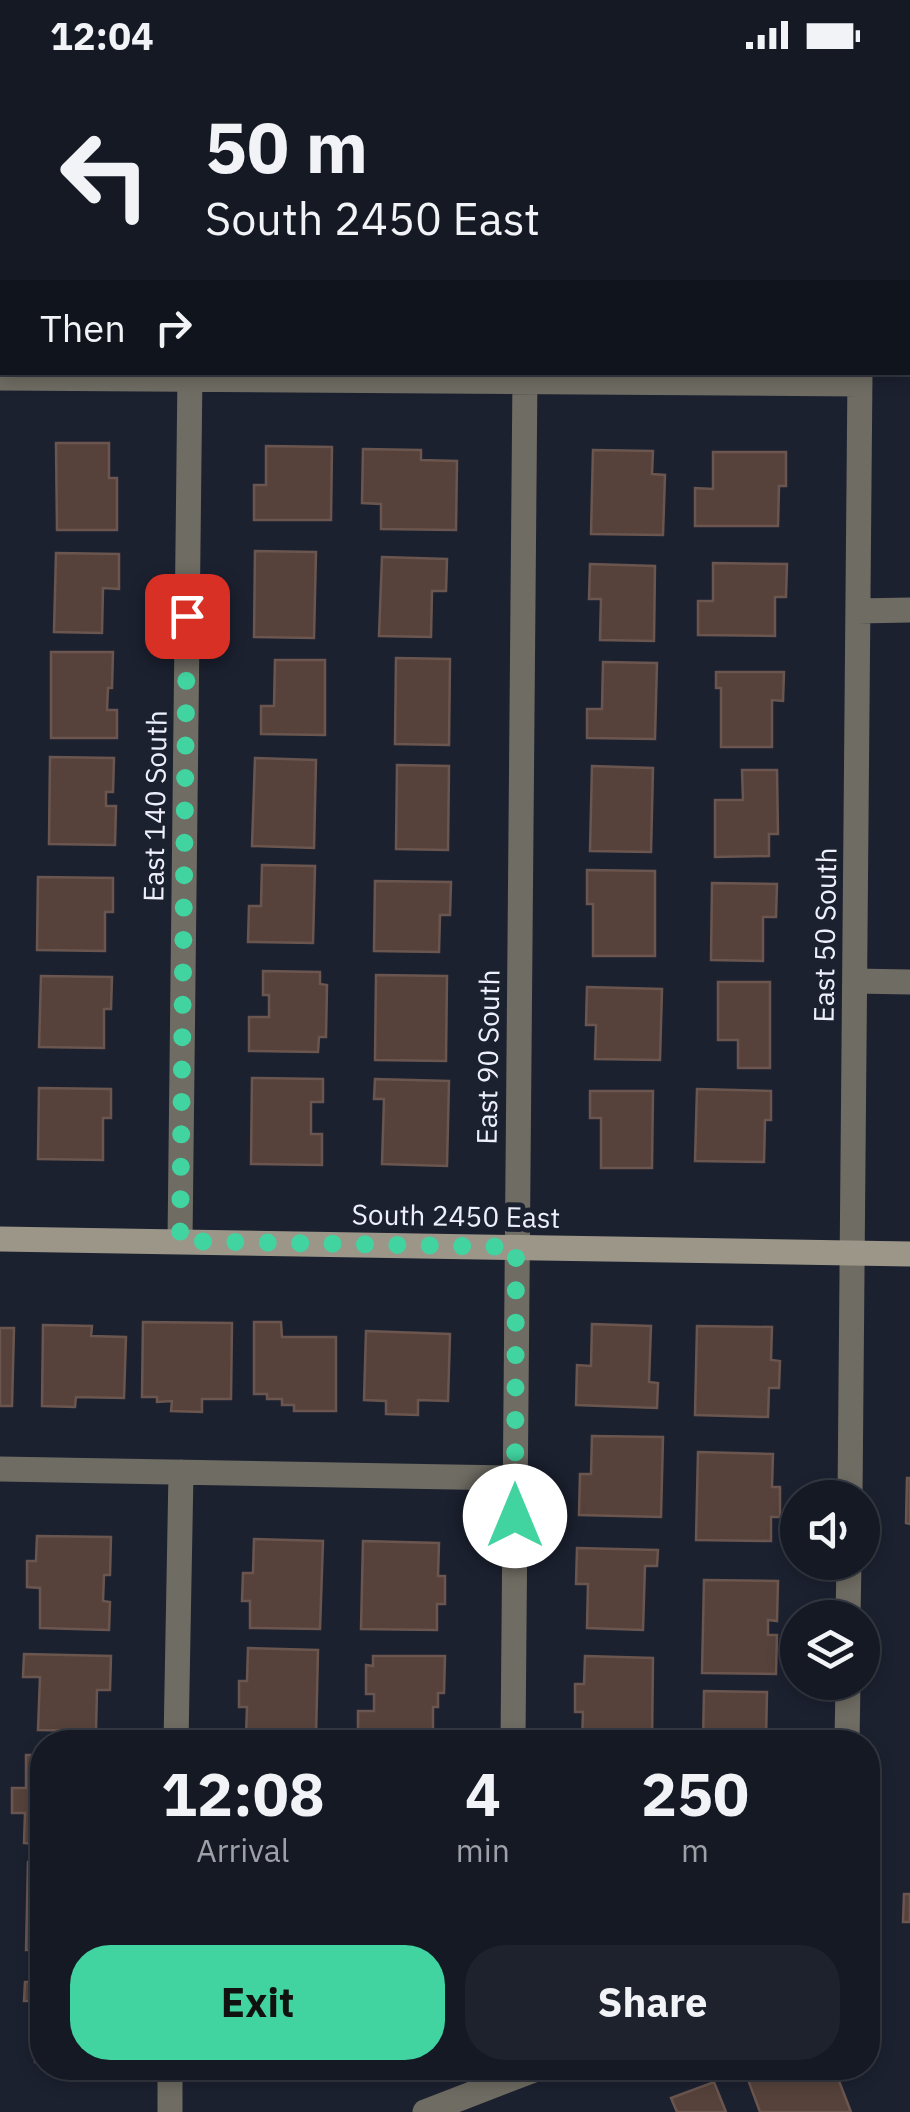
<!DOCTYPE html>
<html lang="en">
<head>
<meta charset="utf-8">
<style>
  :root { --surface:#151924; --page:#1e222c; --text:#f1f3f6; --muted:#9da0a6; --line:#343841; --accent:#41d4a1 }
  body { margin:0; font-family:"IBM Plex Sans",sans-serif; background:var(--page); color:var(--text); height:100vh; display:flex; flex-direction:column; font-size:38px; white-space:nowrap }
  * { box-sizing:border-box; margin:0 }
  p { font-size:32px; color:var(--muted) }
  .icon { flex:none; width:55px; height:55px; fill:none; stroke:currentColor; stroke-width:2; stroke-linecap:round; stroke-linejoin:round }
  .map { position:relative; flex:1; overflow:hidden }
  .side { position:absolute; left:30px; top:1660px; width:850px; height:350px; display:flex; flex-direction:column; background:var(--surface); border-radius:40px; box-shadow:0 5px 15px #0003,0 0 0 2px var(--line) }
  .side>* { flex:none }
  .guide { position:absolute; left:0px; top:0px; width:910px; height:305px; box-shadow:0 5px 15px #0003,0 0 0 2px var(--line); background:#151924; color:var(--text); overflow:hidden }
  .tools { position:absolute; left:780px; top:1410px; display:grid; gap:20px }
  .tools a { display:grid; place-items:center; width:100px; height:100px; border-radius:50%; background:var(--surface); box-shadow:0 5px 15px #0003,0 0 0 2px var(--line); font-size:50px }
  .pin { position:absolute; display:grid; place-items:center; width:85px; height:85px; color:#fff; margin:-42px; border-radius:20px; box-shadow:0 5px 15px #0006 }
  .me { position:absolute; width:110px; margin:-55px; rotate:0deg; stroke-linejoin:round; filter:drop-shadow(0 0 8px #0008) }
  .turn { display:flex; align-items:center; gap:35px; height:210px; padding:0 40px; font-size:45px }
  .turn .icon { width:130px; height:130px; stroke-width:2.5 }
  .turn b { display:block; font-size:70px; line-height:85px }
  .then { display:flex; align-items:center; height:95px; padding:0 40px; background:#0003; gap:20px; font-size:38px }
  .eta { display:flex; justify-content:space-evenly; align-items:center; height:170px; text-align:center }
  .eta b { font-size:60px; font-weight:800; line-height:70px }
  .button { display:flex; gap:20px; margin-top:auto; padding:20px 40px }
  .button a { flex:1; height:115px; border-radius:40px; background:var(--accent); color:#111; font-size:40px; font-weight:800; line-height:115px; text-align:center }
  .button a+a { background:var(--page); color:var(--text) }
  .status { display:flex; justify-content:space-between; align-items:center; height:70px; padding:0 50px; background:var(--surface); direction:ltr }
  .status svg { height:28px; fill:currentColor }
  .map>svg:first-child { display:block }
</style>
</head>
<body>
<div class="status"><b>12:04</b><svg viewBox="0 0 49 12"><path d="M0 12V9h3v3zM5 12V6h3v6zM10 12V3h3v9zM15 12V0h3v12zM26 1h20v11H26zM47 4h2v5h-2z"/></svg></div>
<div class="map">
<svg width="910" height="2042" viewBox="0 0 910 2042">
  <rect width="100%" height="100%" fill="#1c2130"/>
  <path fill="#56423b" stroke="#6b564f" stroke-width="2.5" d="M56,373H109V408H117V460H57Z
    M266,376L332,377L331,450H254V415H266Z
    M363,379L421,380V390L457,391L456,460L381,459V434L362,433Z
    M593,380L653,381L652,404L665,405L663,465L591,464Z
    M713,382H786V416H779L778,456H695V418L713,419Z
    M255,481L316,482L314,568L254,567Z
    M56,483L119,484V519L103,518L102,563L54,562Z
    M382,487L447,489L446,521H432L431,567L379,566Z
    M713,493L787,494L786,527H775V566L698,565V531H713Z
    M590,494L655,496L654,571L600,570L601,529H589Z
    M51,582H113L112,618H108L107,640H117V668H51Z
    M396,588L450,589L449,675L395,674Z
    M275,590H325V665L261,664V636H274Z
    M603,592L657,593L655,669L587,668V639H602Z
    M716,602H784L783,631L772,630V677H721V618H716Z
    M50,687L114,688L113,722H106V736H116L115,775L49,774Z
    M255,688L316,690L314,778L252,776Z
    M397,695L449,696L448,780L396,779Z
    M592,696L653,698L651,782L590,781Z
    M742,700H777L778,764H769V786L715,787V730H743Z
    M262,795L315,796L313,873L248,872L249,836H261Z
    M587,800L655,801V886H593V834H587Z
    M38,807L113,808V842H105V881L37,880Z
    M375,811L451,812L450,845H440L439,882L374,881Z
    M712,813L777,814L776,847H763V891L711,890Z
    M263,901L320,902V914L327,915L326,967H319L318,982L249,981V947H269V925H263Z
    M376,905L447,906L446,991L375,990Z
    M41,906L112,907L111,939H104V978L39,977Z
    M718,912H770V998H738V970H718Z
    M587,917L662,919L660,990L595,989L596,955H586Z
    M252,1008L323,1009V1032H311V1064H322V1095L251,1094Z
    M375,1009L449,1011L447,1096L382,1094L384,1029H374Z
    M39,1018L111,1019V1048H103V1090L38,1089Z
    M697,1019L771,1021V1050H765L764,1092L695,1091Z
    M590,1021H653L652,1098H601V1048H590Z
    M143,1252L232,1253L231,1329H202V1342L171,1341L172,1331L157,1332V1327H142Z
    M254,1252H281L282,1267H336V1341H294V1335H282V1329H267V1324H254Z
    M592,1254L651,1256L649,1312L658,1313L657,1338L576,1335L577,1295L591,1296Z
    M43,1255L92,1256L91,1266L126,1267L124,1328L76,1327L75,1337L42,1336Z
    M697,1256L772,1257L771,1290L780,1291L779,1318H769L768,1347L695,1345Z
    M0,1258H14L12,1336H0Z
    M366,1261L450,1264L448,1331L418,1330V1345L386,1344V1331L364,1330Z
    M592,1366L663,1367L661,1447L579,1445L580,1404H591Z
    M698,1382L773,1384L772,1417H780V1447H771V1471L696,1470Z
    M907,1408H910V1454L906,1453Z
    M37,1466L111,1467L110,1505H104L103,1531L110,1532L109,1560L40,1558V1518L27,1517V1491H36Z
    M254,1469L323,1471L320,1559L250,1558V1531H242L243,1503H253Z
    M363,1471L439,1473L438,1506H445V1534H437V1560L361,1559Z
    M577,1478L658,1480L657,1496H645L643,1560L587,1558L588,1514H576Z
    M704,1510L778,1511L777,1551L768,1550V1565H777L776,1604L702,1603Z
    M248,1578L318,1580L316,1668L246,1666L247,1637H239V1611H247Z
    M24,1584L111,1586L110,1620H97L96,1661L38,1660L40,1607H23Z
    M373,1586H445L444,1623H438V1637H433V1671H358V1641H374V1624H366V1595L373,1596Z
    M585,1586L653,1588L652,1672H582L583,1642H575V1614H584Z
    M704,1621L767,1622L766,1671L777,1672H703Z
    M26,1685H42V1774L24,1773L25,1743H12V1718H26Z
    M28,1792H42V1880H26Z
    M904,1824H910V1852H903Z
    M25,1912H42V1992H35L36,1931H24Z
    M764,1998H834L851,2042H760L746,2004Z
    M714,2012L726,2042H677L671,2028Z"/>
  <g fill="none" stroke-linecap="round" stroke-linejoin="round">
    <path stroke="#6f6c63" stroke-width="25" d="M189,0V2
      M527,2V0
      M863,2V0
      M908,72H910
      M0,308L860,314
      M858,541L910,540
      M855,911L910,912
      M180,1171L190,302
      M0,1399L516,1408
      M850,1428L860,302
      M848,1548L849,1492
      M176,1672L181,1402
      M513,1672L525,302
      M847,1672L848,1612
      M170,2042V1998
      M425,2042L539,1998"/>
    <path stroke="#9c9689" stroke-width="25" d="M0,1169L910,1184"/>
  </g>
  <g fill="none" stroke-linecap="round" stroke-linejoin="round">
    <path stroke="#41d4a1" stroke-width="18" stroke-dasharray="0 32.4" d="M187,546L180,1171L516,1177L515,1446"/>
  </g>
  <g text-anchor="middle" stroke-width="10" stroke-linejoin="round" paint-order="stroke">
    <g font-size="28" fill="#edf0fb" stroke="#1c2130">
      <text transform="translate(155 736) rotate(-89)" y="10">East 140 South</text>
      <text transform="translate(825 865) rotate(-89)" y="10">East 50 South</text>
      <text transform="translate(488 987) rotate(-89)" y="10">East 90 South</text>
      <text transform="translate(456 1146) rotate(1)" y="10">South 2450 East</text>
    </g>
  </g>
</svg>
<div class="tools">
<a><svg class="icon" aria-label="sound" viewBox="0 0 24 24"><path d="M4 9h4l5-4v14l-5-4H4zM17 9q2 3 0 6"/></svg></a>
<a><svg class="icon" aria-label="layers" viewBox="0 0 24 24"><path d="M12 4l9 5-9 5-9-5zM3 14l9 5 9-5"/></svg></a>
</div>
<div class="pin" style="left:187px;top:546px;background:#d93025"><svg class="icon" aria-label="arrive" viewBox="0 0 24 24"><path d="M6 21V4h12l-3 4 3 4H6"/></svg></div>
<svg class="me" style="left:515px;top:1446px" viewBox="-20 -20 40 40"><circle r="19" fill="#fff"/><path d="M0-13L10 11 0 6-10 11z" fill="#41d4a1"/></svg>
<div class="guide">
<div class="turn"><svg class="icon" aria-label="left" viewBox="0 0 24 24"><path d="M17 20v-9H6M10 6l-5 5 5 5"/></svg><div><b>50 m</b>South 2450 East</div></div>
<div class="then">Then<svg class="icon" aria-label="right" viewBox="0 0 24 24"><path d="M7 20v-9h11M14 6l5 5-5 5"/></svg></div>
</div>
<section class="side">
<div class="eta">
<div><b>12:08</b><p>Arrival</p></div>
<div><b>4</b><p>min</p></div>
<div><b>250</b><p>m</p></div>
</div>
<div class="button"><a>Exit</a><a>Share</a></div>
</section>
</div>
</body>
</html>
